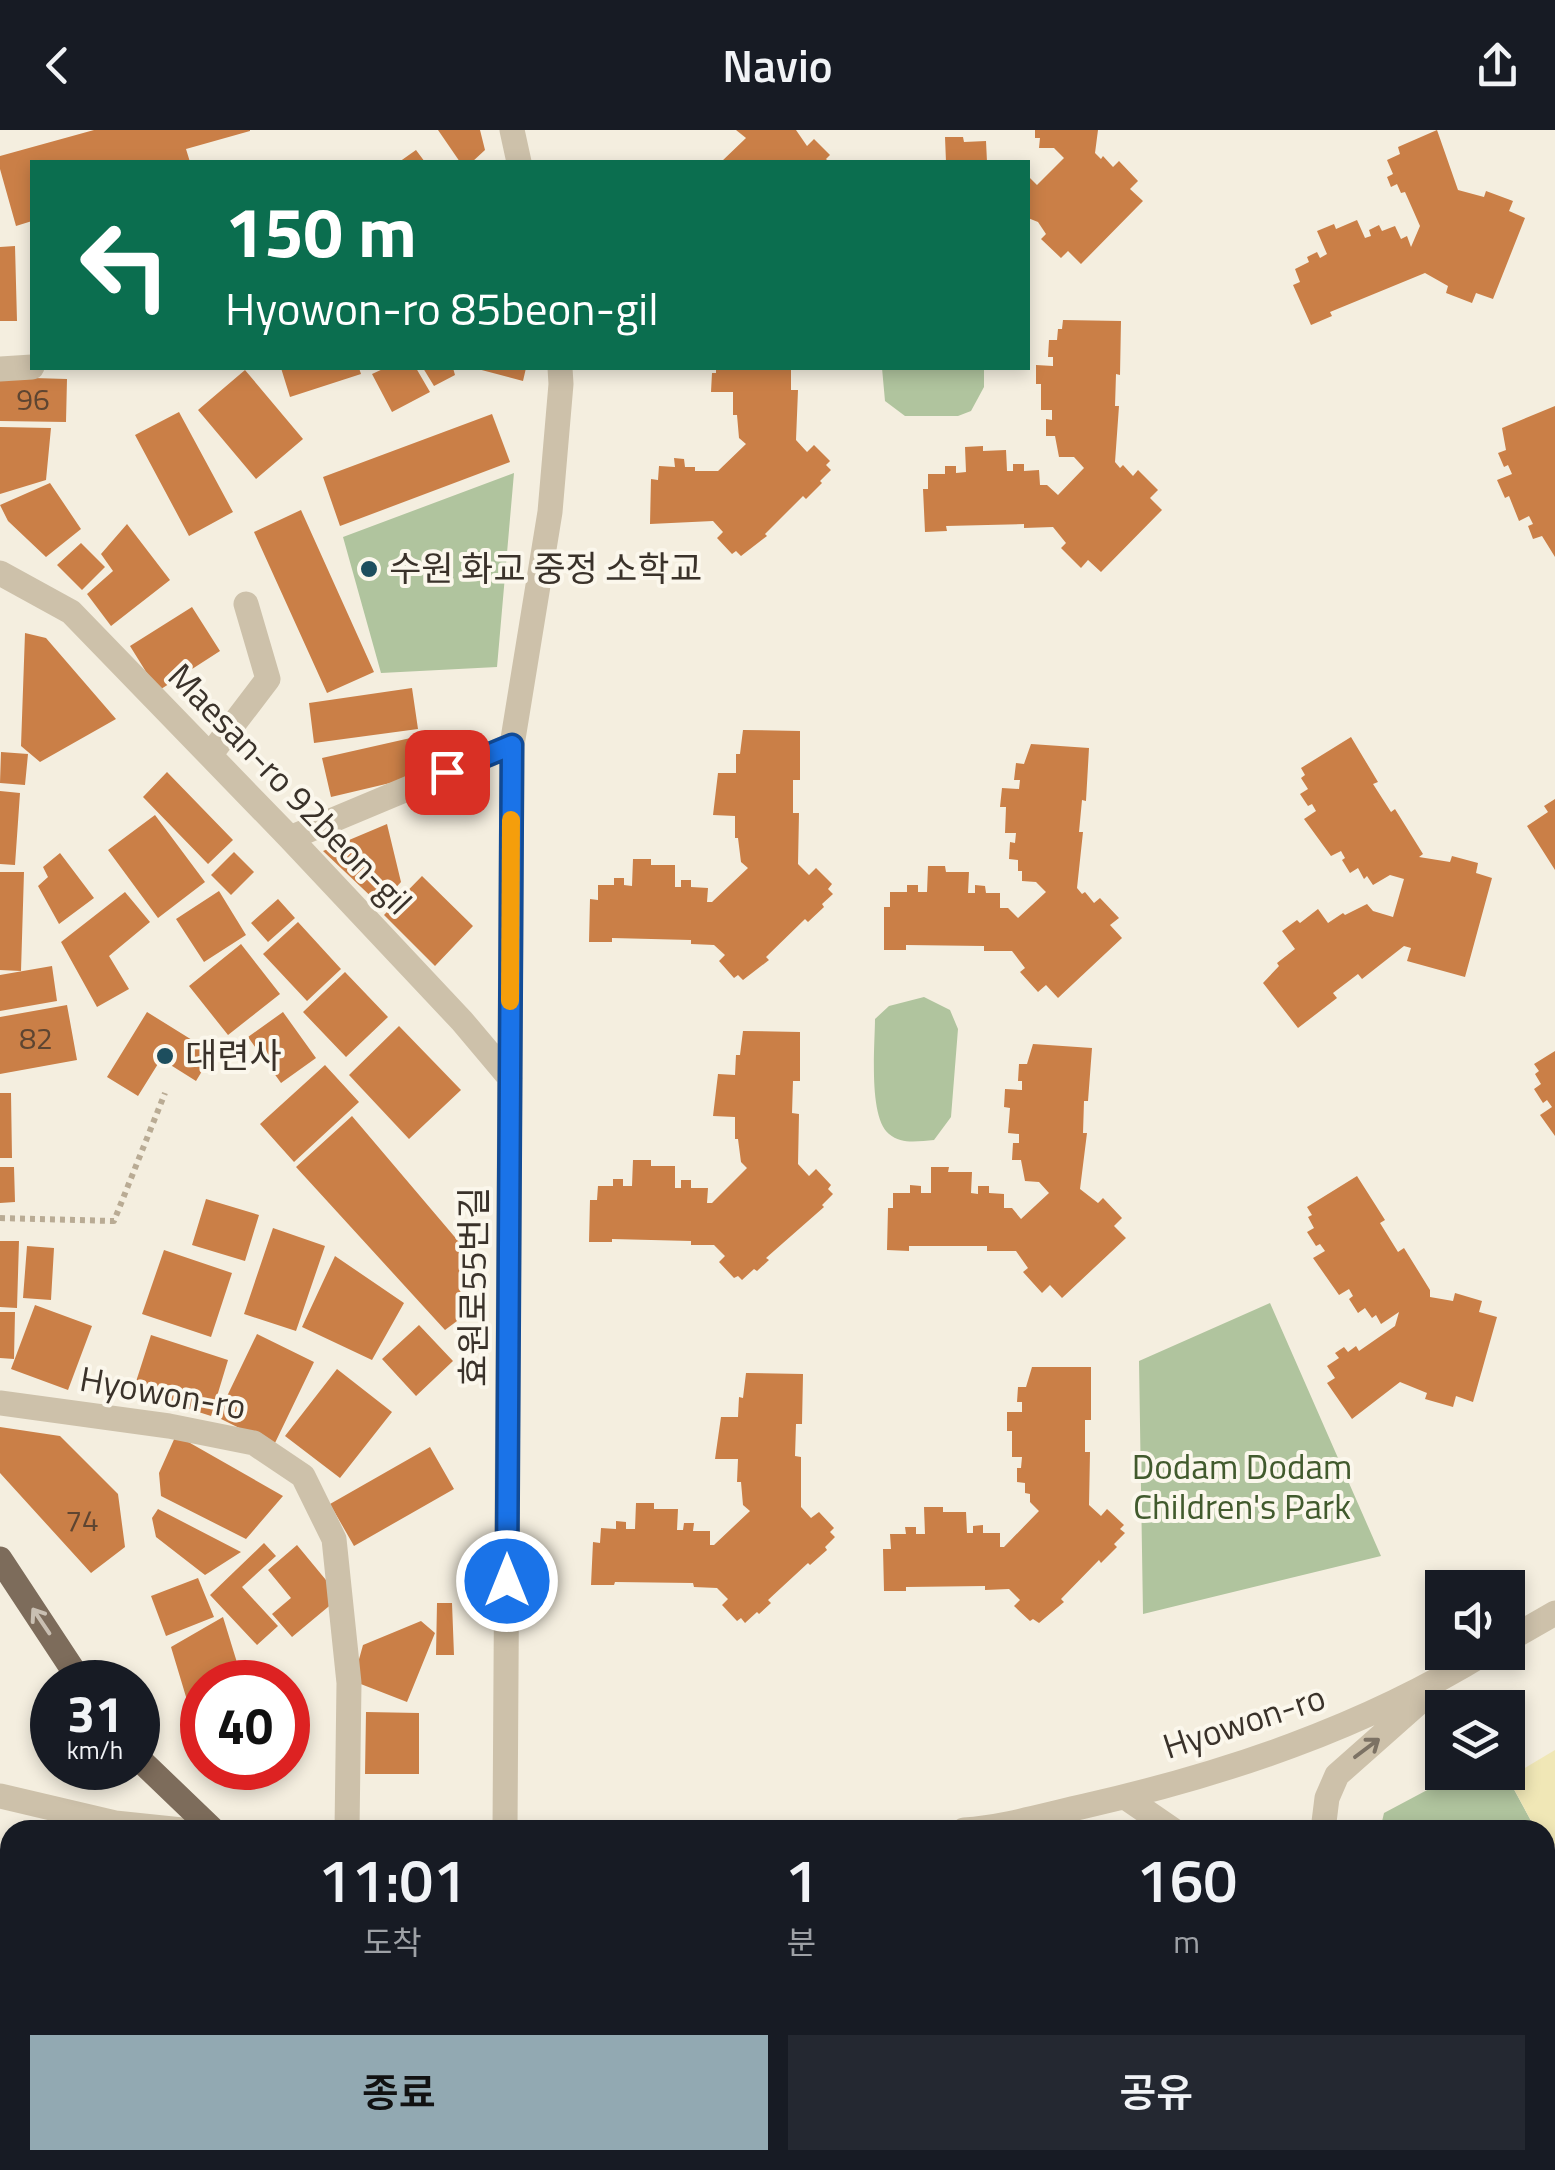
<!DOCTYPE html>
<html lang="ko">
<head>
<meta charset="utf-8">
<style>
  :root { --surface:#171b24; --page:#242831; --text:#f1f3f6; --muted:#9ea1a6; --accent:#92a9b2 }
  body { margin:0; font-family:"Titillium Web","Noto Sans KR",sans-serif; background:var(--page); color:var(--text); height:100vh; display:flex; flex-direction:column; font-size:38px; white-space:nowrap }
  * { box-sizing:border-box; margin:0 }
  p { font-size:32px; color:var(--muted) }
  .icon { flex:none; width:55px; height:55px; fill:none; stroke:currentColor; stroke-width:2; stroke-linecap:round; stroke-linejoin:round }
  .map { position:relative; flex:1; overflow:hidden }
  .side { position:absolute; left:0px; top:1690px; width:1555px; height:350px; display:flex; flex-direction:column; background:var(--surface); border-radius:30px 30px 0 0; box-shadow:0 5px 15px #0003 }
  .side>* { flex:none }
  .top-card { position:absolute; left:30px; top:30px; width:1000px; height:210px; border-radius:0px; box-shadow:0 5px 15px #0003; background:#0b6e4f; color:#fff; overflow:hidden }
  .controls { position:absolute; left:1425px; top:1440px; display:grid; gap:20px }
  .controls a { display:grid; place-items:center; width:100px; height:100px; border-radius:0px; background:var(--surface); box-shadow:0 5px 15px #0003; font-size:50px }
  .speed { position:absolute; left:30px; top:1530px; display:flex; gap:20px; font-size:50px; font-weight:700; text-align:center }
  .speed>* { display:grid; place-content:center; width:130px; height:130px; border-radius:50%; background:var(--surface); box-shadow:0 5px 15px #0003; line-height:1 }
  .speed small { font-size:25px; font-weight:400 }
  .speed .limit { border:15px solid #d22; background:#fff; color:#111 }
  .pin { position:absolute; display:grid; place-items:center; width:85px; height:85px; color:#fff; margin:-42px; border-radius:20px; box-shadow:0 5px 15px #0006 }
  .me { position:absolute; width:110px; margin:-55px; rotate:0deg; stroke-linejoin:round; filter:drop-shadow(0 0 8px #0008) }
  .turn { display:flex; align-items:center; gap:35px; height:210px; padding:0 30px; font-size:45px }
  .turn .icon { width:130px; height:130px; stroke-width:2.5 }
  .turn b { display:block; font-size:70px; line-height:85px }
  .eta { display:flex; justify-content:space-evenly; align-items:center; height:170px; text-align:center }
  .eta b { font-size:60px; font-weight:600; line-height:70px }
  .action { display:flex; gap:20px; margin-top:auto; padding:20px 30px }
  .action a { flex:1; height:115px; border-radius:0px; background:var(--accent); color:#111; font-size:40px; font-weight:600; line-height:115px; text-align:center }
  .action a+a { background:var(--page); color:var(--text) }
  header { display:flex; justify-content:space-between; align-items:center; height:130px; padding:0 30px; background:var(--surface); font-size:45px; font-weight:600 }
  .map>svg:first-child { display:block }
</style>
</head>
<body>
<header><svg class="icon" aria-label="back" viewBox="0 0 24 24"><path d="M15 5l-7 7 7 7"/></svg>Navio<svg class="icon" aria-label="share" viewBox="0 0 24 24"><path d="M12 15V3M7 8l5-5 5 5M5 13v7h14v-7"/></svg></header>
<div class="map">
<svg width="1555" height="2040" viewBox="0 0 1555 2040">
  <rect width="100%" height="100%" fill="#f4eedf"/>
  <path fill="#b0c49e" d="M882,238H984V257L971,281L958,286H905L885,271Z
    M514,343L497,537L381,543L343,407Z
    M924,867L950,880L958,899L951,987L934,1010C919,1011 902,1015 889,1004C868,987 875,915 875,889L889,876Z
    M1270,1173L1381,1426L1143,1484L1139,1231Z
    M1461,1642L1505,1643L1536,1700H1380L1384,1683Z
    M1545,1778L1555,1796V1970L1545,1973Z"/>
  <path fill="#f0e7b6" d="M1555,1620V1716L1548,1721L1545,1700H1536L1508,1648Z"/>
  <path fill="#ca7f47" d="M94,0H250V1L186,19L190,32H32V91L16,96L0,39V26Z
    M438,0H480L485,20L472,32H460Z
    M736,0H796L807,16L814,9L830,25L826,29L829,32H721L746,8Z
    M1035,0H1098L1095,23L1101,29L1103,26L1113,37L1119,31L1138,51L1130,59L1143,71L1081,134L1068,121L1061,128L1041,109L1046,104L1038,92L1028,88V46L1037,55L1064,28L1054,18H1039L1040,8H1035Z
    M1437,0L1458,60L1484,67L1486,61L1513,71L1509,81L1525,88L1493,169L1476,163L1472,173L1446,163L1448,156L1425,143L1330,182L1332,186L1311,195L1293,155L1300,152L1295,139L1309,132L1307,127L1317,122L1320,128L1327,124L1317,101L1334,94L1336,99L1357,90L1365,108L1371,106L1369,100L1379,95L1382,101L1395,96L1401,109L1407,106L1411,117L1420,96L1405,62L1401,63L1397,54L1391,57L1387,47L1393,44L1387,30L1400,24L1398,17Z
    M945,7H963L964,12L986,11L987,32H946Z
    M416,20L425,32H399Z
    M15,116L17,191H0V117Z
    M1063,190L1121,191L1120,245L1116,244L1115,276H1119L1115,332L1120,338L1123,335L1133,346L1138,340L1158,360L1150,368L1162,380L1101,442L1088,430L1081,438L1061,418L1066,413L1053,397L1024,398V394L946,396L947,401L925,402L923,359H928V344H945V336H956V343L966,342L965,317L983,316V321L1006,320L1007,341H1013V334H1024V341L1039,340L1040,355H1047L1058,365L1084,338L1074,327H1059L1055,306H1046V289L1052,290V280H1041V254H1036V235L1053,236V227H1048L1049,210H1057L1058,199H1062Z
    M281,238H359L361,244L290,267Z
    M385,238H416L430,262L392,282L372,244Z
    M423,238H453L455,245L434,256Z
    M474,238H526L523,251Z
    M716,238H791V260H798L796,310L807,322L814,315L830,331L826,335L831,340L820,351L822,353L806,369L803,366L765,404L767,406L741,426L736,421L732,424L717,408L723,402L713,391L650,394L651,349L658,350L659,336L675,337L674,328L684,329L685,337H695V341H718L746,314L739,308L737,285H733V262H711L712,243H716Z
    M245,240L303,309L256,349L198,280Z
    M0,247L67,249L66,292L0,291Z
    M1555,276V427L1542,406L1533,409L1528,396L1533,394L1529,386L1519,391L1509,366L1505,368L1497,350L1512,344L1508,335L1504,337L1498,323L1506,320L1502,298Z
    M179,282L233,382L189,406L135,305Z
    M492,284L510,332L340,396L323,347Z
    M0,297L51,298L46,350L0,364Z
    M50,353L81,399L46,427L8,391L0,375Z
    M301,380L374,542L327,563L254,402Z
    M127,394L170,450L111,496L87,464L113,441L101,424Z
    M81,413L105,437L82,460L57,435Z
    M192,477L220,521L158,561L130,516Z
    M25,503L46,508L116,589L40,632L21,616Z
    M412,558L418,599L314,613L309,573Z
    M743,600L800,601V650H793V683H799L798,734L809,745L816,738L832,754L828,759L833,764L822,774L824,777L808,792L805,789L766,827L769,830L743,850L738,845L734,848L719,831L725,825L714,815L691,814V810L612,808V812H589L590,769L598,770V755H614V748H624V755L632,756L633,729H651V735H675V757H681V750H691V757L708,758L707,772H712L748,738L741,732L738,708H735V686L713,685L718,643H736V624H740Z
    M415,607L424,645L331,667L322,628Z
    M1351,607L1378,652L1373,654L1391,682L1395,679L1423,724L1419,727L1450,732L1452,726L1478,733L1476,743L1492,748L1465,847L1407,831L1411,818L1404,816L1362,849L1358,844L1333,863L1337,868L1298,898L1263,853L1279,836L1277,833L1295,819L1282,801L1297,790L1300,793L1318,779L1328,793L1343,783L1345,785L1367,774L1373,781L1393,787L1404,749L1390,745L1373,755L1367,746L1364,749L1358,738L1350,743L1342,730L1345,728L1341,721L1331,726L1304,689L1316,681L1312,674L1308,676L1300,664L1308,659L1301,648L1305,645L1301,638Z
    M1031,614L1089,618L1086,671L1082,670L1079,702H1083L1077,758L1082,764L1085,762L1094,773L1100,768L1119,788L1110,795L1122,808L1058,868L1046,855L1038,862L1020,842L1025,838L1012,821H984V816L906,815V820H884V777H890V762H907V755H918V762H927L928,736H945L946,742H969L968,763H975V755L985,756L986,763H1000V778H1008L1018,788L1046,762L1036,752L1022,751V741H1018V730L1009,729L1010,712L1015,713L1016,703H1005L1006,677H1000L1002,658L1019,659L1020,650H1014L1016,633L1024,634Z
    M1,622L28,624L25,655L0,653Z
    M167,642L233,710L208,734L143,667Z
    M0,661L20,663L15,735L0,734Z
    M1555,669V740L1527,696L1548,682L1544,676Z
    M155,685L205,752L158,788L108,720Z
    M387,694L401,752L380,775L323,721Z
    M234,722L254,742L231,765L211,745Z
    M60,723L94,768L59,794L38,756L48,747L43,737Z
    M0,742H24L21,841L0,840Z
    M422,746L473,796L435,836L384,785Z
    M219,761L246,805L204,832L176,789Z
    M125,762L150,792L109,826L129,859L97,877L61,812Z
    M278,769L295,788L268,812L251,793Z
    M298,792L341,839L307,871L263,824Z
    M241,814L280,864L228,905L189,856Z
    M52,836L57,871L0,881V845Z
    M345,842L388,887L346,927L303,882Z
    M67,875L77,930L0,944V887Z
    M147,882L213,923L196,951L161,929L138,966L107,947Z
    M283,882L316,928L281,953L248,907Z
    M399,896L461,960L409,1009L349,945Z
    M743,901L800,902V951H793L792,983L799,984L798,1034L809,1046L816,1039L831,1055L828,1059L833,1064L822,1075L824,1077L766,1128L769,1130L757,1141L754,1139L742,1150L738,1146L734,1148L719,1132L725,1126L714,1115H691V1111L612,1109V1112H589L590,1070H597L598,1056H613V1049H623V1056H632L633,1030H651V1036H675V1058H681V1050H691V1058H708L707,1073H712L747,1038L741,1032L738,1009H735V987L713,986L718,944L735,945L736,925H740Z
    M1033,914L1092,918L1088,971H1084L1083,1003H1087L1080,1059L1098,1073L1103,1068L1122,1088L1114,1096L1126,1108L1062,1168L1050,1155L1042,1163L1023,1142L1028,1138L1016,1121H987V1116H909V1121L887,1120L888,1078H893V1063H910V1055L921,1056V1063H931V1037H949L948,1042H972L971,1063L978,1064V1056H989V1063L1004,1064V1078H1012L1021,1089L1049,1063L1039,1052L1025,1051L1021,1030H1012L1013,1013H1019V1004L1008,1003L1010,978L1004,977L1005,959L1022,960V951H1018L1019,934H1027Z
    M1555,921V1006L1540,985L1552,977L1547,970L1543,973L1534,959L1541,954L1535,944L1539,941L1534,934Z
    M325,935L359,972L294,1032L260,994Z
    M0,963H11L12,1028H0Z
    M352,986L459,1112L461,1188L445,1200L296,1037Z
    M0,1037H14L15,1072L0,1073Z
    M1357,1046L1385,1090L1380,1093L1398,1122L1404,1118L1430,1160V1167L1453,1171L1455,1163L1482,1171L1479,1182L1497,1187L1473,1272L1456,1266L1453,1277L1425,1269L1427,1263L1400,1252L1352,1289L1327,1253L1335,1248L1327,1236L1339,1228L1335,1223L1344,1217L1348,1222L1356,1216L1359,1221L1395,1196L1399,1182L1381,1194L1376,1185L1372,1188L1365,1178L1358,1183L1349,1169L1353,1166L1349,1159L1339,1165L1313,1128L1325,1121L1320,1114L1316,1116L1307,1102L1314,1098L1308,1087L1312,1085L1307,1077Z
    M206,1069L259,1085L245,1131L192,1115Z
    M273,1098L325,1116L296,1201L244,1184Z
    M0,1111H19L17,1178L0,1177Z
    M27,1116L54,1118L51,1170L23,1168Z
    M164,1120L232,1143L211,1207L142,1184Z
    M335,1126L404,1173L372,1230L302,1197Z
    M35,1175L92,1196L68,1260L11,1239Z
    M0,1182H15L14,1229L0,1228Z
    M419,1195L453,1231L416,1266L382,1229Z
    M257,1204L314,1232L274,1315L217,1287Z
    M151,1205L228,1230L211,1286L133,1261Z
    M1032,1237H1091V1290H1085V1322H1090L1089,1375L1101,1386L1107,1379L1124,1395L1120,1399L1125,1403L1114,1414L1117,1417L1101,1433L1099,1430L1061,1469L1064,1472L1039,1493L1033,1489L1030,1491L1014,1476L1020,1470L1009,1459L985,1460V1456L906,1457V1461H884L883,1419H891L890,1404H906L905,1397H916V1404H925L924,1377H943V1382H966L967,1403H973V1396L983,1395V1403H1000V1417H1004L1039,1381L1030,1372V1364L1025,1363V1353L1017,1352V1338H1021L1022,1327H1012V1301H1007V1282H1022V1272H1017L1018,1257H1026Z
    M337,1239L392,1282L340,1348L285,1306Z
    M746,1243L803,1244L802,1294H796L795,1326L801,1327V1377L811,1388L819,1382L834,1398L830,1402L835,1407L825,1417L827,1420L810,1435L808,1433L768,1470L771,1473L759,1484L757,1482L745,1493L741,1488L737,1491L722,1475L728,1469L717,1458L694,1457L693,1453L615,1452L614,1455H591L593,1412L600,1413L601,1398L616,1399V1391L626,1392V1399H635L636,1373H654V1379H678L677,1400H683L684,1393H694L693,1401H710V1415H714L750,1381L743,1375L741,1352H737L738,1329H715L721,1287H738L739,1267L743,1268Z
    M0,1297L60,1306L118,1364L125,1417L91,1443L0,1343Z
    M176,1305L283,1366L246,1409L161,1366L159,1343Z
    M430,1317L454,1359L354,1416L330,1374Z
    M158,1379L241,1422L205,1445L156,1407L152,1388Z
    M264,1413L276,1426L242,1457L278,1496L257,1515L210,1465Z
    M297,1415L340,1467L292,1507L272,1484L291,1468L268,1440Z
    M198,1448L214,1487L166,1506L151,1466Z
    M437,1473H452L454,1525H436Z
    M223,1487L243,1552H202V1608L199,1610L171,1517Z
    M421,1491L435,1503L407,1572L353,1551L363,1515Z
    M366,1582L419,1583V1644H365Z
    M211,1638H284L287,1644L215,1652Z
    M10,2011V2030H114L127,2040H0V2027Z
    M131,2030H172L166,2040H145Z
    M268,2030H350L343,2040H282Z
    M537,2030H564L568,2031L565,2040H534Z
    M590,2030H624L621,2040Z
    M783,2030H797L811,2040H776Z
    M918,2030H959L955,2040H941Z
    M977,2030H1022L1017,2040H972Z
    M1042,2030H1056L1073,2038L1068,2030H1109L1093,2040H1037Z
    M1395,2030H1449L1456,2040H1403Z"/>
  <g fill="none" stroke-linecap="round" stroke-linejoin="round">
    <path stroke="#b9ab94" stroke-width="6" stroke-dasharray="5 5" stroke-linecap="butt" d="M0,1088L114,1091L165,963
      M1545,1739L1555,1733"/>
    <path stroke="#cdc1aa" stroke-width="25" d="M512,0L519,32
      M0,239L32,237
      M0,443L71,482L290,708L462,891L510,948
      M210,625L268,549L246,474
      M290,708L512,615
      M0,1273L169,1296L254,1313L303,1346L334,1409L349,1553L347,1700
      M1508,1510L1555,1483
      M0,1666L115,1693L182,1700
      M1125,1667L1173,1700
      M505,1700L512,615L550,382L561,254L560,238
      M964,1700C1005,1697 1045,1685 1085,1676C1225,1644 1363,1598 1486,1522
      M1323,1700L1327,1668L1337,1645L1424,1568
      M1545,2007L1555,2002
      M721,2030V2040
      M840,2030L853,2040
      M1522,2030L1528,2040
      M1304,2033L1310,2040
      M222,2040L229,2030
      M512,2040L518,2030
      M1232,2040L1266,2030"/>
    <path stroke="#7d6c5b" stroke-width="25" d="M0,1429L81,1552
      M138,1628L213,1700
      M0,1826L10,1816"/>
  </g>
  <defs><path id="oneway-shaft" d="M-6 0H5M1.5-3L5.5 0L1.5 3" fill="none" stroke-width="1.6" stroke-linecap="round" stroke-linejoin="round" transform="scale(2.5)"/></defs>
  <use stroke="#c9bfb2" href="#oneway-shaft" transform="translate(41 1491) rotate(-124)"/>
  <use stroke="#7c7264" href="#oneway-shaft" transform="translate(1367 1618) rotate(-37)"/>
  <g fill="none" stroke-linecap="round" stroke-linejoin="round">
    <defs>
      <path id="route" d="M447,642L512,615L507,1451"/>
    </defs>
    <use href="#route" stroke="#114b97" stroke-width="25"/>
    <use href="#route" stroke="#1a73e8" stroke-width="18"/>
    <path stroke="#f59e0b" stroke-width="18" d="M510,871L511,690"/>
  </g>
  <g fill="#1d4e5e" stroke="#fbf7ec" stroke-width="4">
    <circle cx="369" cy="439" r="10"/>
    <circle cx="165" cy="926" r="10"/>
  </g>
  <g text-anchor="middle" stroke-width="8" stroke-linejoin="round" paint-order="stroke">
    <g font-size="30" fill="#5e4531">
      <text x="33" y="280">96</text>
      <text x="36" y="919">82</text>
      <text x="82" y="1401">74</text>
    </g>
    <g font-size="35" fill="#3a322a" stroke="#fbf7ec" text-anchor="start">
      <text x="389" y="451">수원 화교 중정 소학교</text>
      <text x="185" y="938">대련사</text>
    </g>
    <g font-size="35" fill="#3a322a" stroke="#fbf7ec">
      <text transform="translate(290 659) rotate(46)" y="12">Maesan-ro 92beon-gil</text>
      <text transform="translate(474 1157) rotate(-90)" y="12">효원로55번길</text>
      <text transform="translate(163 1263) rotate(10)" y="12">Hyowon-ro</text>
      <text transform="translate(1244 1592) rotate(-18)" y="12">Hyowon-ro</text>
    </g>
    <g font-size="35" fill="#415a2d" stroke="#fbf7ec">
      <text x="1242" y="1349">Dodam Dodam<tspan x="1242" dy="40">Children's Park</tspan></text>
    </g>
  </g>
</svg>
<div class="controls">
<a><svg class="icon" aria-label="sound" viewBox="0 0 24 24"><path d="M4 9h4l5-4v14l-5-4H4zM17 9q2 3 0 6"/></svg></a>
<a><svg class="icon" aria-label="layers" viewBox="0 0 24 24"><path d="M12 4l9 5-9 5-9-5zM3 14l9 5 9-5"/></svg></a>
</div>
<div class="speed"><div>31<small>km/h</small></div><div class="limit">40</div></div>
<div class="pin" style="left:447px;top:642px;background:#d93025"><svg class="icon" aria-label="arrive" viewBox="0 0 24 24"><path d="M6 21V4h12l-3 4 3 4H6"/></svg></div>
<svg class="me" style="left:507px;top:1451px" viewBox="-20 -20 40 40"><circle r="17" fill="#1a73e8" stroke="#fff" stroke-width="3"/><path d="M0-11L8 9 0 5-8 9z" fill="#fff"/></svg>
<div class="top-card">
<div class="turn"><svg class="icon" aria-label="left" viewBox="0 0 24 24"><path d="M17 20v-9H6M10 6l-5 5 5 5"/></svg><div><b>150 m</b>Hyowon-ro 85beon-gil</div></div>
</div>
<section class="side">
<div class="eta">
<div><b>11:01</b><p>도착</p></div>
<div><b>1</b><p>분</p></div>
<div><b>160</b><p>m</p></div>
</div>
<div class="action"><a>종료</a><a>공유</a></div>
</section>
</div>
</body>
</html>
